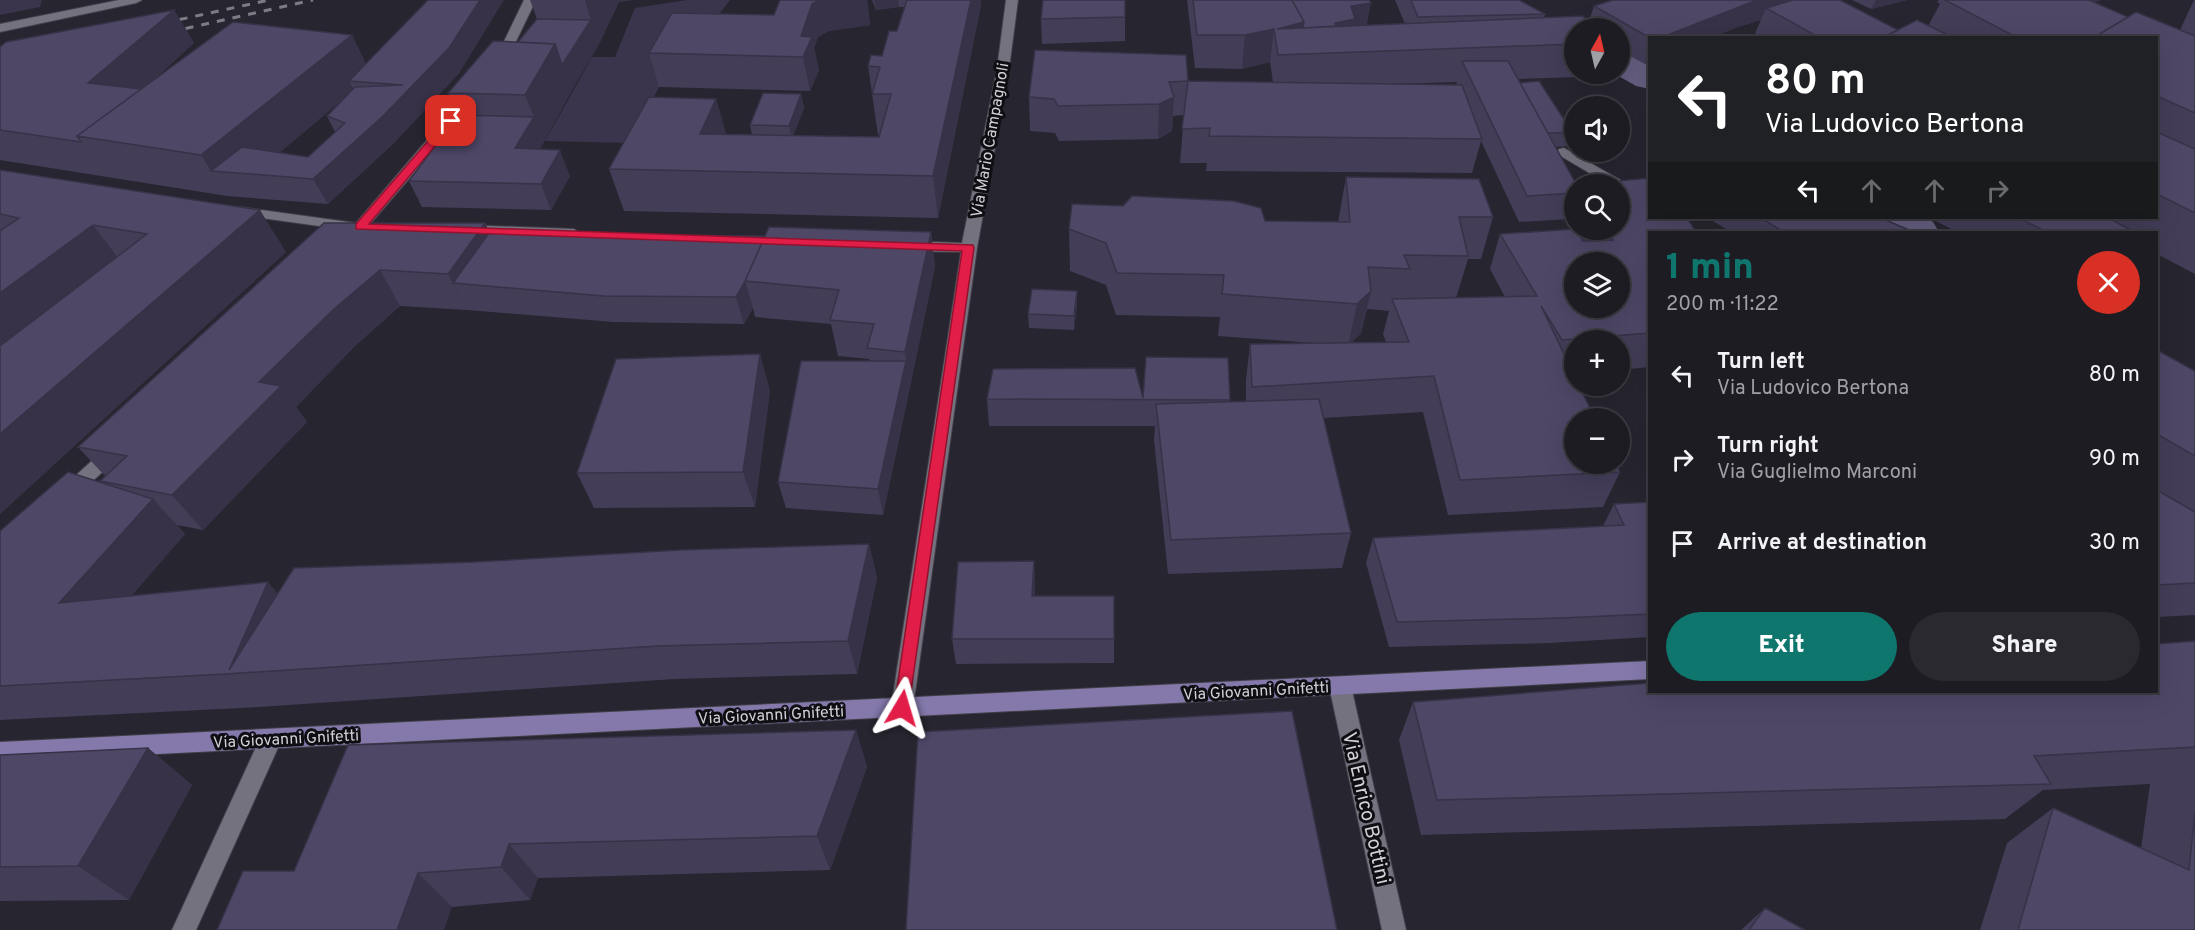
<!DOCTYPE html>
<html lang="en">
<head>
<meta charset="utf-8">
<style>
  :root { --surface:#1d1c23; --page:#2a2930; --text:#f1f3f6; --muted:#a0a1a6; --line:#3b3a41; --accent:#0f766e }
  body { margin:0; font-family:Overpass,sans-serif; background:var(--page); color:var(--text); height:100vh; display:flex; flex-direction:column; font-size:22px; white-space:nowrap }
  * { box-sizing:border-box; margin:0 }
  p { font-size:20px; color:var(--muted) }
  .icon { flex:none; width:33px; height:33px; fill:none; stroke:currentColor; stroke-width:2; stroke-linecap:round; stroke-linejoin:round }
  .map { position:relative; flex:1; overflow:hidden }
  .details { position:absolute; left:1648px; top:231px; width:510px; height:462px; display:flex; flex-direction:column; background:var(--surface); border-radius:0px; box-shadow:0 6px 24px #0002,0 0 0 2px var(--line) }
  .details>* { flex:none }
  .guide { position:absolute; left:1648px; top:36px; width:510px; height:183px; border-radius:0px; box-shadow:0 6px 24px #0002,0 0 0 2px var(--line); background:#202124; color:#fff; overflow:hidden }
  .needle { width:39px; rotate:8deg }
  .fabs { position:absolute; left:1564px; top:18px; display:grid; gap:12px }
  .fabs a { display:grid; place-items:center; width:66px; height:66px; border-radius:50%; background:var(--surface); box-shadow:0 6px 24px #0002,0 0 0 2px var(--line); font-size:30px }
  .pin { position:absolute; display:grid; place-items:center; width:51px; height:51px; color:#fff; margin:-26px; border-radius:12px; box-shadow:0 3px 9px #0006 }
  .me { position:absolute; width:66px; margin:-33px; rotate:7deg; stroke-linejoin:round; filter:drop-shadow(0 0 4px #0008) }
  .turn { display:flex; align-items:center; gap:21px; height:126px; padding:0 18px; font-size:27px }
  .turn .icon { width:78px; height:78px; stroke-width:2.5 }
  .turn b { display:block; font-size:42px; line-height:51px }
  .lanes { display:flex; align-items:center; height:57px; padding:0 18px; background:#0003; justify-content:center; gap:30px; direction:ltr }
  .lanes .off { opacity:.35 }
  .round { display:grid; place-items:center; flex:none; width:63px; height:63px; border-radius:32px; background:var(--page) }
  .summary { display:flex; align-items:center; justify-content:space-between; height:102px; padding:0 18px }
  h1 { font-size:36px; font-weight:800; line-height:45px; color:var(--accent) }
  .cta { display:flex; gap:12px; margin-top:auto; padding:12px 18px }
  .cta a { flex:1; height:69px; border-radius:36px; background:var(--accent); color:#fff; font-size:24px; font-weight:800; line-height:69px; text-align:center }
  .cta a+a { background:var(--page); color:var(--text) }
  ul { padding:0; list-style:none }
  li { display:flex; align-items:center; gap:18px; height:84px; padding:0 18px }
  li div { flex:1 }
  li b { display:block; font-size:22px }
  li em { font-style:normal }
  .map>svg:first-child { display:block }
</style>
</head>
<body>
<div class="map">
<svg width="2195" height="930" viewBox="0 0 2195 930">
  <rect width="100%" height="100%" fill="#27252f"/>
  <path fill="#3a354d" d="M0,0H42L40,7L0,15Z
    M687,0H730L709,27L669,68L630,143L545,141L592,57H615L635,8Z"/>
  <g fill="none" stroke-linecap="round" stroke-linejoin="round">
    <path fill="#655e7f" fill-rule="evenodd" d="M1620,48L1634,52L1650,61V89L1636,86L1615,74H1620Z
      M1868,218H1925L1933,222L1939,232H1883L1875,228Z"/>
    <defs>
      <path id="minor" d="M119,0H142L136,3L0,32V24Z
        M524,0H536L506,62L500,66L496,65L494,62Z
        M1006,0H1018L1009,69L977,248L913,708L910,715L902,717L894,715L891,708L961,252L907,251L899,246L907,241L962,243L997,69Z
        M473,91L479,95L478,98L365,230L352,241L347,243L340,238L348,230L240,215L233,211L240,207L356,223L468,92Z
        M1564,148L1622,181L1624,184L1620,188V184H1608L1559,155L1557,152L1559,149Z
        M464,225L574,229L581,234L574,239L459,233L457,230Z
        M114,444L120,446L123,451L120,456L74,498L68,500L62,498L59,493L62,488L108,446Z
        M1340,677L1347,680L1351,686L1406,930H1382L1329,686L1333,680Z
        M271,729L279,732L282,739L196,930H172L263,732Z"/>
      <path id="major" d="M1650,661V679L0,762V742Z"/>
    </defs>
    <use href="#minor" stroke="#424049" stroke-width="2"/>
    <use href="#major" stroke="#424049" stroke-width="2"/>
    <use href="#minor" fill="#74727e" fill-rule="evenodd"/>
    <use href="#major" fill="#8579ac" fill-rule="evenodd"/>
    <path stroke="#7d7c84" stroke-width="3" stroke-dasharray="8 8" stroke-linecap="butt" d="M164,23L269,0
      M170,32L313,0"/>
  </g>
  <path fill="#433d58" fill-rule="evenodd" d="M530,0H632L619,2L599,44L572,90L540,149L570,176L551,210L422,207L409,181L458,115L448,93L518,42L537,19Z
    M780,0H867L870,25L829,31L818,37L814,48L819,70L810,91L659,87L649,53L774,15Z
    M872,0H981V5L938,218L624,211L609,169L716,99L726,134L752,135L750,125L801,94L804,108L793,136L879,137V135H878L868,66L882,56L897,31L904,7H899L876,10Z
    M1125,0V41L1042,44L1041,19Z
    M1187,0H1369L1367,25L1405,24L1395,0H1519L1545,14L1544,18L1589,21L1594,6L1840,0L1898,30L1928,26L1940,4L1937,2L1939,0H2101L2094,2L2128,17L2180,30L2194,0H2195V274L2157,254V232H1957L1930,218H2157V38H1764L1755,33L1761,20L1741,26L1650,38V63L1645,64L1621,51L1620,54V28H1575V74H1613L1612,76L1519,79L1520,83L1573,133L1569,146L1556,147L1575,184V226L1572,219L1519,222L1481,141L1472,173L1206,171L1207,163H1180L1184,115L1173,116L1172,131L1158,139L1059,141L1055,133L1030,131L1029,97L1035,50L1188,81L1273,82L1270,62L1242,69L1195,68ZM1457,82L1456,85L1396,84Z
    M1852,0H1907L1871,9Z
    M174,10L194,43L150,83L352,35L366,64L460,72L395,142L328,204L227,196L0,160V47ZM342,100L327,116L335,132L308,157L279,153Z
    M0,170L286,252L0,514Z
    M1346,177L1479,179L1493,217L1481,259H1468L1456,298L1505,297L1490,269L1500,234L1575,229L1580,236L1577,230H1620V184H1584L1650,178V218H1687L1696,232H1650V367L1620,370V340H1575V374H1574L1575,377V386H1579L1595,418H1575V464H1616L1620,472L1603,507L1448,515L1423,412L1323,418L1351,533L1342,568L1168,574L1154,440L1155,426H989L987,399L993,369L1135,368L1143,398L1146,357L1228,358L1230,402L1246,401V380L1250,344L1313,343L1218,336L1220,317L1116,315L1106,285L1070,271L1069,229L1072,204L1123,206L1132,196L1234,201L1261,208L1265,221L1338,222ZM1575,262H1620V308H1575ZM1403,298H1435L1403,299ZM1367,309L1389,311L1383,334L1386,342L1351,343L1361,333Z
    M1708,218H1881L1914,232H1731Z
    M324,223H485L489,233L765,236L931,232L935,267L883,515L786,508L778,482L870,361L869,359L838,356L831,324L755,317L753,308L744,324L613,322L467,310L400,306L356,345L296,407L307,422L203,530L177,525L185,534L131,596L277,594L474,562L869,544L877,578L857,674L675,679L259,707L0,720V531L103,483L100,481L105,476L78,447Z
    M1077,305L1074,330L1029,328L1028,314Z
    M2157,350L2195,371V615L2157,617Z
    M770,390L755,507L594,508L577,473Z
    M1650,503V637L1549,643L1389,647L1366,563L1373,538L1603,526L1614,504Z
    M1034,561L1035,586V596L1114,639V663L956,664L952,639Z
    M2195,641V930H1980L2007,843L2053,808L2141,849L2150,784L2043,790L2005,819L1421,835L1399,740L1413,702Z
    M856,730L867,767L830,870L538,878L530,900L452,907L294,871Z
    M148,748L192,785L129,900L0,901V755Z
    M1765,908L1805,930H1741Z"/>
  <path fill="#373247" d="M480,0H504L460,72L395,142L328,204L313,179Z
    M585,0H632L619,2L599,44L572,90L544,142L526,173L515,148L534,117L525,95L555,44L591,20Z
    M819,0H867L870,25L829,31L818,37L814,48L819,70L810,91L803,57L801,36L812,4Z
    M874,0H898L899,7L876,10Z
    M971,0H981V5L938,218L933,176Z
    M1757,0H1799L1766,8L1761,20L1741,26L1712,38H1660Z
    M1876,0H1907L1871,9Z
    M2068,0H2101L2059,13Z
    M1371,3L1366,27L1334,47L1335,23L1351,6Z
    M174,10L194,43L111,117L88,83Z
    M1304,22L1300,54L1277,29Z
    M1274,29L1270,62L1242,69L1245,35Z
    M352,35L371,75L349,81L354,90L254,174L211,171L201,155Z
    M1650,52V63L1645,64Z
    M801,94L804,108L792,139L789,126Z
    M1174,97L1172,131L1158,139L1159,104Z
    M716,99L727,139L700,134Z
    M560,150L570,176L551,210L541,184Z
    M260,210L286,252L0,514V434Z
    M485,223L501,259L453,283L467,310L448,274Z
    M93,225L125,267L0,364V293Z
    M931,232L935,267L910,388L905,352Z
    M380,270L400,306L356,345L296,407L307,422L203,530L172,495L259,382L334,309Z
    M745,281L753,308L744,324L736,297Z
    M1077,291V305L1074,330V316Z
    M1371,291L1361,333L1348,346L1357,304Z
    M760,354L770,390L755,507L743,472Z
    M906,361L910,388L883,515L878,489Z
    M153,499L185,534L96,637L59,603Z
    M869,544L877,578L857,674L848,641Z
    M1034,561L1035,586L1034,621L1032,596Z
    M268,582L297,616L229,670Z
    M856,730L867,767L830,870L817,836Z
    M148,748L192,785L129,900L78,866Z
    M509,844L538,878L530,900L501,867Z
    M418,873L452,907L444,930H397Z"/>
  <path fill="#4e4766" stroke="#373247" stroke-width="1.5" fill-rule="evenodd" d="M428,0H480L449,48L382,117L313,179L211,171L242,147L308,157L345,123L327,116L355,87L403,85L349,81Z
    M780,0H819L812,4L801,36L812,37L803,57L649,53L672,13L774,15Z
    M907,0H971L933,176L609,169L649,97L716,99L700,134L879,137L891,94H872L880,67L868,66L871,55L882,56L889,31H897Z
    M1043,0H1125V17L1041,19Z
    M1193,0H1292L1304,22L1277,29L1582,16L1602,28H1575V44L1278,55L1274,29L1245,35H1197Z
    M1292,0H1369L1371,3L1351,6L1355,19L1335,23L1336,26L1303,28L1304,22Z
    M1411,0H1519L1545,14L1418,17Z
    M1613,0H1757L1660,38H1650L1594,6Z
    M1793,0H1840L1898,30L1882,38H1820L1766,8Z
    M1945,0H2089L2128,17L2093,38H2018Z
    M174,10L88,83L141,89L77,136L81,142L0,130V47L6,42Z
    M2136,12L2195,36V113L2157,96V38H2093Z
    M537,19L591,20L562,65L555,44L518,42Z
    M1917,20L1954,38H1882Z
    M233,22L352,35L201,155L77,136Z
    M493,41L555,44L525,95L448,93Z
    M1035,50L1186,55L1188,81L1462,85L1482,139L1209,136L1210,128L1182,129L1188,81L1169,82L1174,97L1159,104L1058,106L1054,99L1029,97Z
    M1462,61H1508L1576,184H1575V193L1527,196Z
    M1539,81L1573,133H1548L1520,83Z
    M763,93L801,94L789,126L750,125Z
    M458,115L534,117L515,148L560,150L541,184L409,181Z
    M2157,132L2195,149V213L2157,194Z
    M0,170L260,210L0,434V346L147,234L93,225L0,293V231L19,218L0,214Z
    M1346,177L1479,179L1493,217H1459L1468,256L1404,255L1410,269L1368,267L1371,291L1357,304L1222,294L1224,275L1117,273L1106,243L1069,229L1072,204L1123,206L1132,196L1234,201L1261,208L1265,221L1350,222Z
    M1650,178V218H1687L1696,232H1650V333L1562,340L1541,306L1575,377V386H1579L1595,418H1575V464H1616L1620,472L1460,480L1434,376L1252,387L1250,344L1409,342L1392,299L1537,296L1500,234L1575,229L1583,241L1613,240L1607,230H1620V184H1584ZM1575,262H1620V308H1575Z
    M1761,218H1881L1914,232H1784Z
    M2019,218H2108L2135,232H2047Z
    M324,223H485L448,274L380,270L334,309L259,382L281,386L172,495L100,481L127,456L78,447Z
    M769,227L931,232L905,352L867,348L874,324L830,320L839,290L745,281Z
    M489,233L765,236L745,281L736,297L603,296L453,283Z
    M1032,289L1077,291L1074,316L1028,314Z
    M2157,350L2195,371V456L2157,434Z
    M760,354L743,472L577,473L616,359Z
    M1146,357L1228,358L1230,400L987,399L993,369L1135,368L1143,398Z
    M801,361H906L878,489L778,482Z
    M1319,399L1351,533L1171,540L1156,404Z
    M68,472L153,499L59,603L268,582L229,670L294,568L474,562L680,550L869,544L848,641L658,646L226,674L0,686V531Z
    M2157,490L2195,512V583L2157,585Z
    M1650,502V614L1562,618L1397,622L1373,538L1624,525L1614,504Z
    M1034,561L1032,596H1114V639H952L958,562Z
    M2195,641V747L2034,756L2051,784L1437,800L1413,702L1650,683V692H2157V644Z
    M1292,711L1337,930H906L918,732Z
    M856,730L817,836L509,844L501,867L418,873L397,930H217L243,871H294L348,745Z
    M148,748L78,866L0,867V755Z
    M2053,808L2189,870L2195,812V930H2018Z
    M1765,908L1805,930H1749Z"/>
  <path fill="#e11d48" stroke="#92132f" stroke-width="1.5" d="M447,119L456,121L369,224L973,245L974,248L908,713L902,715L896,713L894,708L962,251L356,229V224Z"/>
  <g text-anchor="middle" stroke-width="6" stroke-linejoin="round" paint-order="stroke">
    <g font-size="16" fill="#d1d0d7" stroke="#0f0f13">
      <text transform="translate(989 140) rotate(-80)" y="6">Via Mario Campagnoli</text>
      <text transform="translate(1256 690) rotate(-3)" y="6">Via Giovanni Gnifetti</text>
      <text transform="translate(771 714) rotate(-3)" y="6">Via Giovanni Gnifetti</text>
      <text transform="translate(286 738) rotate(-3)" y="6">Via Giovanni Gnifetti</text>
    </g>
    <g font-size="20" fill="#d1d0d7" stroke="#0f0f13">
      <text transform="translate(1367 808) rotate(77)" y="7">Via Enrico Bottini</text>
    </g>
  </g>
</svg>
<div class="fabs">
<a><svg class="needle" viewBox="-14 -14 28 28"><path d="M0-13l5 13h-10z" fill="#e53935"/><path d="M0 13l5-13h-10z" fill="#a0a1a6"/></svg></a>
<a><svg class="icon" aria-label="sound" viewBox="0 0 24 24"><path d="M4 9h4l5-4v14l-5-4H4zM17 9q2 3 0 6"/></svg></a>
<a><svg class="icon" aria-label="search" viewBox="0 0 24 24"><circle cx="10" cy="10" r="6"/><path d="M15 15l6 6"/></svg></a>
<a><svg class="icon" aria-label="layers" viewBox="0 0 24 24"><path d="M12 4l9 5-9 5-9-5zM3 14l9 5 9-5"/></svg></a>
<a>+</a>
<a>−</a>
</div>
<div class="pin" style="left:451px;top:121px;background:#d93025"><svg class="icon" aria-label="arrive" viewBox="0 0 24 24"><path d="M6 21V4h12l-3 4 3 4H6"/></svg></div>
<svg class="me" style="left:902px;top:708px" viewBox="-20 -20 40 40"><path d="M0-17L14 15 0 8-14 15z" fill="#e11d48" stroke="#fff" stroke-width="4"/></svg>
<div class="guide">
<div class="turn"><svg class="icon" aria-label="left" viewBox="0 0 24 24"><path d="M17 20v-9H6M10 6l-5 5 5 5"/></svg><div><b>80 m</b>Via Ludovico Bertona</div></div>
<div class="lanes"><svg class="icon" aria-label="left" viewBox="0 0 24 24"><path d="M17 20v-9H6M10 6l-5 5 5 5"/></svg><svg class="icon off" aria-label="ahead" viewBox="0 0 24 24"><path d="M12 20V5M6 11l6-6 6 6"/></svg><svg class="icon off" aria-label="ahead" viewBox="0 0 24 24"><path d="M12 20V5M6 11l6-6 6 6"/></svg><svg class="icon off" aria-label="right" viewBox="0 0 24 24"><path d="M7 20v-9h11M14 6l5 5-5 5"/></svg></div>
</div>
<section class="details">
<div class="summary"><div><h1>1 min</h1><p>200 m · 11:22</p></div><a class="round" style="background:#d93025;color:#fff"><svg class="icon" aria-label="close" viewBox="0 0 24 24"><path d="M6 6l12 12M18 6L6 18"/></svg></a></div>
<ul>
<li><svg class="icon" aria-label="left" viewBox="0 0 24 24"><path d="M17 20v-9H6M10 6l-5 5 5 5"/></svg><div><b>Turn left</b><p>Via Ludovico Bertona</p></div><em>80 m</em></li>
<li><svg class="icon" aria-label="right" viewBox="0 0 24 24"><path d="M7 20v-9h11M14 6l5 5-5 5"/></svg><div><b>Turn right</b><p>Via Guglielmo Marconi</p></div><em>90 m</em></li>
<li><svg class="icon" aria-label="arrive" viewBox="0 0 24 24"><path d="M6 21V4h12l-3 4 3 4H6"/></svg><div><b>Arrive at destination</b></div><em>30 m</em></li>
</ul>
<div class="cta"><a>Exit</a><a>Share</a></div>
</section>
</div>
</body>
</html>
